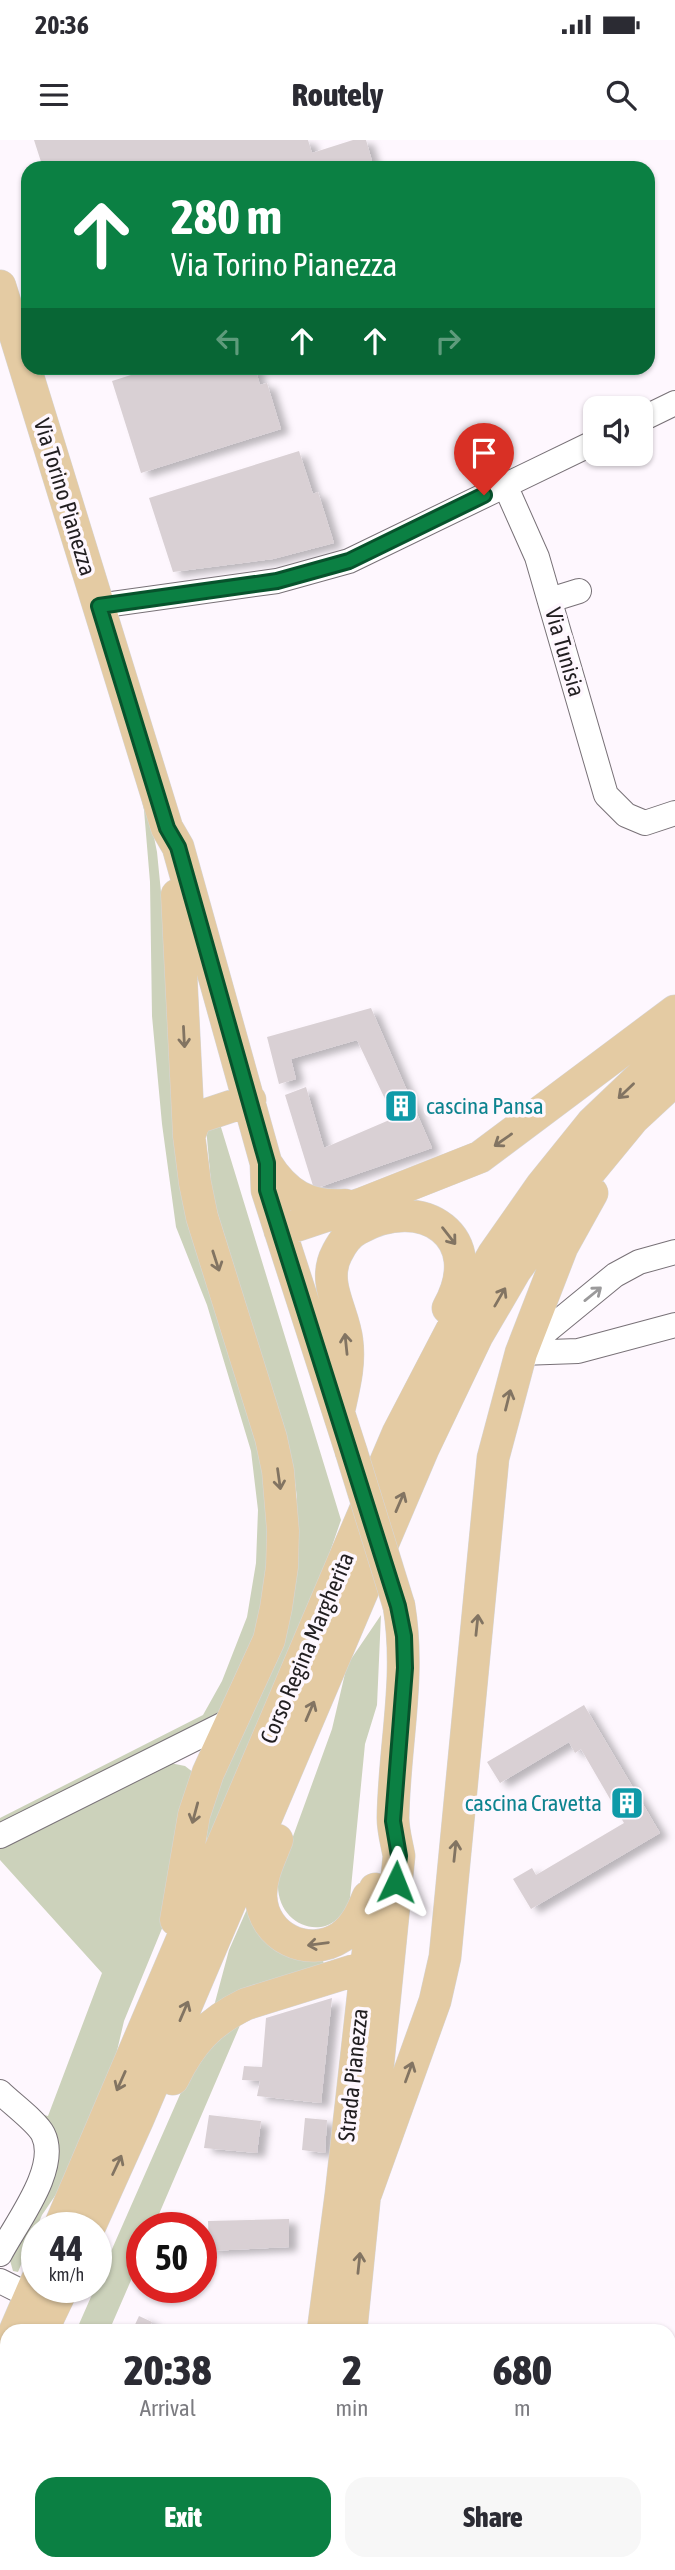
<!DOCTYPE html>
<html lang="en">
<head>
<meta charset="utf-8">
<style>
  :root { --surface:#fff; --page:#f7f7f7; --text:#2b2b33; --muted:#7c7c81; --accent:#0b8043 }
  body { margin:0; font-family:"Asap Condensed",sans-serif; background:var(--page); color:var(--text); height:100vh; display:flex; flex-direction:column; font-size:26px; white-space:nowrap }
  * { box-sizing:border-box; margin:0 }
  p { font-size:23px; color:var(--muted) }
  .icon { flex:none; width:38px; height:38px; fill:none; stroke:currentColor; stroke-width:2; stroke-linecap:round; stroke-linejoin:round }
  .map { position:relative; flex:1; overflow:hidden }
  .sheet { position:absolute; left:0px; top:2184px; width:676px; height:247px; display:flex; flex-direction:column; background:var(--surface); border-radius:21px 21px 0 0; box-shadow:0 2px 5px #0004 }
  .sheet>* { flex:none }
  .banner { position:absolute; left:21px; top:21px; width:634px; height:214px; border-radius:21px; box-shadow:0 2px 5px #0004; background:#0b8043; color:#fff; overflow:hidden }
  .tools { position:absolute; left:583px; top:256px; display:grid; gap:14px }
  .tools a { display:grid; place-items:center; width:70px; height:70px; border-radius:14px; background:var(--surface); box-shadow:0 2px 5px #0004; font-size:35px }
  .speed { position:absolute; left:21px; top:2072px; display:flex; gap:14px; font-size:35px; font-weight:700; text-align:center }
  .speed>* { display:grid; place-content:center; width:91px; height:91px; border-radius:50%; background:var(--surface); box-shadow:0 2px 5px #0004; line-height:1 }
  .speed small { font-size:18px; font-weight:400 }
  .speed .limit { border:10px solid #d22; background:#fff; color:#111 }
  .pin { position:absolute; display:grid; place-items:center; width:60px; height:60px; color:#fff; margin:-72px -30px; border-radius:50% 50% 50% 0; rotate:-45deg; box-shadow:0 0 7px #0007 }
  .pin .icon { rotate:45deg }
  .me { position:absolute; width:77px; margin:-38px; rotate:2deg; stroke-linejoin:round; filter:drop-shadow(0 0 5px #0008) }
  .turn { display:flex; align-items:center; gap:24px; height:147px; padding:0 35px; font-size:32px }
  .turn .icon { width:91px; height:91px; stroke-width:2.5 }
  .turn b { display:block; font-size:49px; line-height:60px }
  .lanes { display:flex; align-items:center; height:66px; padding:0 35px; background:#0003; justify-content:center; gap:35px; direction:ltr }
  .lanes .off { opacity:.35 }
  .eta { display:flex; justify-content:space-evenly; align-items:center; height:119px; text-align:center }
  .eta b { font-size:42px; font-weight:800; line-height:49px }
  .cta { display:flex; gap:14px; margin-top:auto; padding:14px 35px }
  .cta a { flex:1; height:80px; border-radius:21px; background:var(--accent); color:#fff; font-size:28px; font-weight:800; line-height:80px; text-align:center }
  .cta a+a { background:var(--page); color:var(--text) }
  .status { display:flex; justify-content:space-between; align-items:center; height:49px; padding:0 35px; background:var(--surface); direction:ltr }
  .status svg { height:19px; fill:currentColor }
  header { display:flex; justify-content:space-between; align-items:center; height:91px; padding:0 35px; background:var(--surface); font-size:32px; font-weight:800 }
  .map>svg:first-child { display:block }
</style>
</head>
<body>
<div class="status"><b>20:36</b><svg viewBox="0 0 49 12"><path d="M0 12V9h3v3zM5 12V6h3v6zM10 12V3h3v9zM15 12V0h3v12zM26 1h20v11H26zM47 4h2v5h-2z"/></svg></div>
<header><svg class="icon" aria-label="menu" viewBox="0 0 24 24"><path d="M4 6h16M4 12h16M4 18h16"/></svg>Routely<svg class="icon" aria-label="search" viewBox="0 0 24 24"><circle cx="10" cy="10" r="6"/><path d="M15 15l6 6"/></svg></header>
<div class="map">
<svg width="675" height="2430" viewBox="0 0 675 2430">
  <defs>
    <filter id="shadow"><feDropShadow dx="8" dy="4.5" stdDeviation="3.5" flood-color="#0004"/></filter>
  </defs>
  <rect width="100%" height="100%" fill="#fef7fe"/>
  <path fill="#ccd2bb" d="M131,614L150,677L157,712L170,843L260,1304L270,1387L267,1436L253,1503L221,1579L0,1690V1678L203,1575L222,1541L247,1477L256,1423L258,1370L251,1311L207,1165L176,1087L162,984L152,876L150,742L144,670Z
    M220,984L341,1380L322,1435L205,1712L210,1665L296,1397L297,1358L293,1327L288,1302L212,1055L206,987Z
    M381,1475L377,1565L365,1604L350,1758C334,1810 269,1787 279,1735L332,1589L347,1525Z
    M165,1622L185,1626L198,1636L170,1769L124,1881L113,1928L61,2047L42,2075L18,2132L13,2131L9,2117L57,2018L36,1973L48,1976L102,1833L0,1720V1703Z
    M255,1768L322,1817L325,1828L214,1866L229,1810L247,1769Z
    M241,1883L153,2088H142V2115L109,2191H76L189,1934L207,1907Z
    M7,2311V2424H101L107,2430H0V2327Z
    M129,2424H278L277,2430H134Z"/>
  <path fill="#d9d0d4" filter="url(#shadow)" d="M34,0H308L312,13L353,0H366L374,28H43Z
    M153,228H255L260,245L267,243L281,289L141,333L112,241Z
    M299,311L313,354L318,352L334,403L273,419L173,432L149,358Z
    M371,868L432,1008L314,1049L285,955L306,947L324,1008L394,978L357,900L291,919L296,939L279,944L267,897Z
    M584,1565L660,1693L531,1769L513,1739L532,1728L536,1735L624,1683L581,1609L575,1613L569,1602L500,1643L487,1622Z
    M332,1858L321,1963L257,1956L260,1941L242,1940L244,1926L262,1927L266,1878Z
    M209,1975L261,1981L257,2013L204,2008Z
    M305,1978L327,1980L325,2013L302,2010Z
    M289,2079V2107L209,2111L208,2081Z
    M139,2176L152,2182L148,2191H132Z"/>
  <g fill="none" stroke-linecap="round" stroke-linejoin="round">
    <defs>
      <path id="minor" d="M640,280L675,263
        M505,345L537,417L606,655L626,675L645,683L675,673
        M550,460L579,451
        M98,466L277,441L349,421L595,302
        M521,1212L615,1135L639,1122L675,1112
        M521,1213L578,1211L675,1185
        M0,1696L232,1580
        M0,1952C11,1963 37,1982 43,1994C60,2028 16,2083 0,2114
        M0,2141L30,2156"/>
      <path id="major" d="M0,146L167,688L178,707L266,1023L267,1050L351,1311
        M189,996L196,978L250,960
        M266,1023C286,1055 308,1067 345,1065
        M280,1091L361,1064L480,1017L675,871
        M339,1270C344,1247 350,1225 347,1201C344,1171 321,1143 337,1113C342,1103 348,1094 358,1089C423,1052 488,1097 448,1168
        M277,1700C270,1718 260,1737 261,1757C263,1797 308,1819 341,1797C355,1787 362,1772 368,1757
        M176,1780L194,1675L208,1633L269,1500L276,1468L282,1427L283,1391L278,1331L271,1298L202,1077L195,1043L189,996L177,755
        M173,1939C191,1902 209,1882 246,1864L381,1822
        M366,2053L435,1861L445,1817L493,1318L521,1213L562,1107L592,1053
        M59,2088L398,1293L461,1172L493,1115L542,1045L592,983L675,904
        M89,2088L138,1979L423,1309L477,1196L515,1131L563,1064L633,979L675,940
        M15,2191L37,2140
        M42,2191L63,2147
        M323,2191L341,2054L375,1749
        M351,2191L399,1716C397,1704 393,1691 393,1678C394,1606 411,1538 399,1466
        M0,2226L7,2210
        M0,2286L7,2270
        M113,2424L119,2430
        M299,2430V2424
        M326,2430L327,2424"/>
    </defs>
    <use href="#minor" stroke="#787177" stroke-width="26"/>
    <use href="#major" stroke="#d7d6d7" stroke-width="33"/>
    <use href="#minor" stroke="#fff" stroke-width="24"/>
    <use href="#major" stroke="#e4cba3" stroke-width="32"/>
    <defs>
      <path id="major-bridge" d="M351,1311L399,1466"/>
    </defs>
    <use href="#major-bridge" stroke="#d7d6d7" stroke-width="33" stroke-linecap="butt"/>
    <use href="#major-bridge" stroke="#e4cba3" stroke-width="32"/>
  </g>
  <defs><path id="oneway-shaft" d="M-6 0H5M1.5-3L5.5 0L1.5 3" fill="none" stroke-width="1.6" stroke-linecap="round" stroke-linejoin="round" transform="scale(1.75)"/></defs>
  <g stroke="#827462">
    <use href="#oneway-shaft" transform="translate(184 897) rotate(87)"/>
    <use href="#oneway-shaft" transform="translate(626 951) rotate(136)"/>
    <use href="#oneway-shaft" transform="translate(503 1000) rotate(145)"/>
    <use href="#oneway-shaft" transform="translate(449 1096) rotate(52)"/>
    <use href="#oneway-shaft" transform="translate(216 1121) rotate(72)"/>
    <use href="#oneway-shaft" transform="translate(500 1157) rotate(-60)"/>
    <use href="#oneway-shaft" transform="translate(346 1204) rotate(-96)"/>
    <use href="#oneway-shaft" transform="translate(508 1260) rotate(-76)"/>
    <use href="#oneway-shaft" transform="translate(279 1339) rotate(82)"/>
    <use href="#oneway-shaft" transform="translate(400 1362) rotate(-67)"/>
    <use href="#oneway-shaft" transform="translate(477 1485) rotate(-84)"/>
    <use href="#oneway-shaft" transform="translate(310 1571) rotate(-67)"/>
    <use href="#oneway-shaft" transform="translate(195 1673) rotate(105)"/>
    <use href="#oneway-shaft" transform="translate(455 1711) rotate(-84)"/>
    <use href="#oneway-shaft" transform="translate(318 1804) rotate(172)"/>
    <use href="#oneway-shaft" transform="translate(184 1871) rotate(-67)"/>
    <use href="#oneway-shaft" transform="translate(409 1932) rotate(-70)"/>
    <use href="#oneway-shaft" transform="translate(121 1941) rotate(114)"/>
    <use href="#oneway-shaft" transform="translate(117 2025) rotate(-65)"/>
    <use href="#oneway-shaft" transform="translate(359 2123) rotate(-84)"/>
  </g>
  <use stroke="#9b9a9b" href="#oneway-shaft" transform="translate(593 1154) rotate(-39)"/>
  <g fill="none" stroke-linecap="round" stroke-linejoin="round">
    <defs>
      <path id="route" d="M396,1742L399,1716L393,1681L405,1528L404,1496L398,1466L267,1050V1023L178,707L167,688L99,466L277,441L349,421L484,355"/>
    </defs>
    <use href="#route" stroke="#07532c" stroke-width="18"/>
    <use href="#route" stroke="#0b8043" stroke-width="12"/>
  </g>
  <defs>
    <symbol id="building-square" viewBox="-11 -11 22 22"><rect x="-9" y="-9" width="18" height="18" rx="4" fill="#0f9aa8" stroke="#fef7fe"/><path d="M-4-6H4V6H1V3H-1V6H-4ZM-2.5-4.3h1.7v1.8h-1.7ZM.8-4.3h1.7v1.8H.8ZM-2.5-1h1.7V.8h-1.7ZM.8-1h1.7V.8H.8Z" fill="#fff"/></symbol>
  </defs>
  <g fill-rule="evenodd">
    <use href="#building-square" x="382" y="947" width="38" height="38"/>
    <use href="#building-square" x="608" y="1644" width="38" height="38"/>
  </g>
  <g text-anchor="middle" stroke-width="7" stroke-linejoin="round" paint-order="stroke">
    <g font-size="23" fill="#211e20" stroke="#fef7fe">
      <text transform="translate(65 357) rotate(73)" y="8">Via Torino Pianezza</text>
      <text transform="translate(565 512) rotate(74)" y="8">Via Tunisia</text>
      <text transform="translate(307 1508) rotate(-67)" y="8">Corso Regina Margherita</text>
      <text transform="translate(353 1935) rotate(-84)" y="8">Strada Pianezza</text>
    </g>
    <g font-size="23" fill="#0d838f" stroke="#fef7fe" text-anchor="start">
      <text x="426" y="974">cascina Pansa</text>
      <text x="602" y="1671" text-anchor="end">cascina Cravetta</text>
    </g>
  </g>
</svg>
<div class="tools">
<a><svg class="icon" aria-label="sound" viewBox="0 0 24 24"><path d="M4 9h4l5-4v14l-5-4H4zM17 9q2 3 0 6"/></svg></a>
</div>
<div class="speed"><div>44<small>km/h</small></div><div class="limit">50</div></div>
<div class="pin" style="left:484px;top:355px;background:#d93025"><svg class="icon" aria-label="arrive" viewBox="0 0 24 24"><path d="M6 21V4h12l-3 4 3 4H6"/></svg></div>
<svg class="me" style="left:396px;top:1742px" viewBox="-20 -20 40 40"><path d="M0-17L14 15 0 8-14 15z" fill="#0b8043" stroke="#fff" stroke-width="4"/></svg>
<div class="banner">
<div class="turn"><svg class="icon" aria-label="ahead" viewBox="0 0 24 24"><path d="M12 20V5M6 11l6-6 6 6"/></svg><div><b>280 m</b>Via Torino Pianezza</div></div>
<div class="lanes"><svg class="icon off" aria-label="left" viewBox="0 0 24 24"><path d="M17 20v-9H6M10 6l-5 5 5 5"/></svg><svg class="icon" aria-label="ahead" viewBox="0 0 24 24"><path d="M12 20V5M6 11l6-6 6 6"/></svg><svg class="icon" aria-label="ahead" viewBox="0 0 24 24"><path d="M12 20V5M6 11l6-6 6 6"/></svg><svg class="icon off" aria-label="right" viewBox="0 0 24 24"><path d="M7 20v-9h11M14 6l5 5-5 5"/></svg></div>
</div>
<section class="sheet">
<div class="eta">
<div><b>20:38</b><p>Arrival</p></div>
<div><b>2</b><p>min</p></div>
<div><b>680</b><p>m</p></div>
</div>
<div class="cta"><a>Exit</a><a>Share</a></div>
</section>
</div>
</body>
</html>
